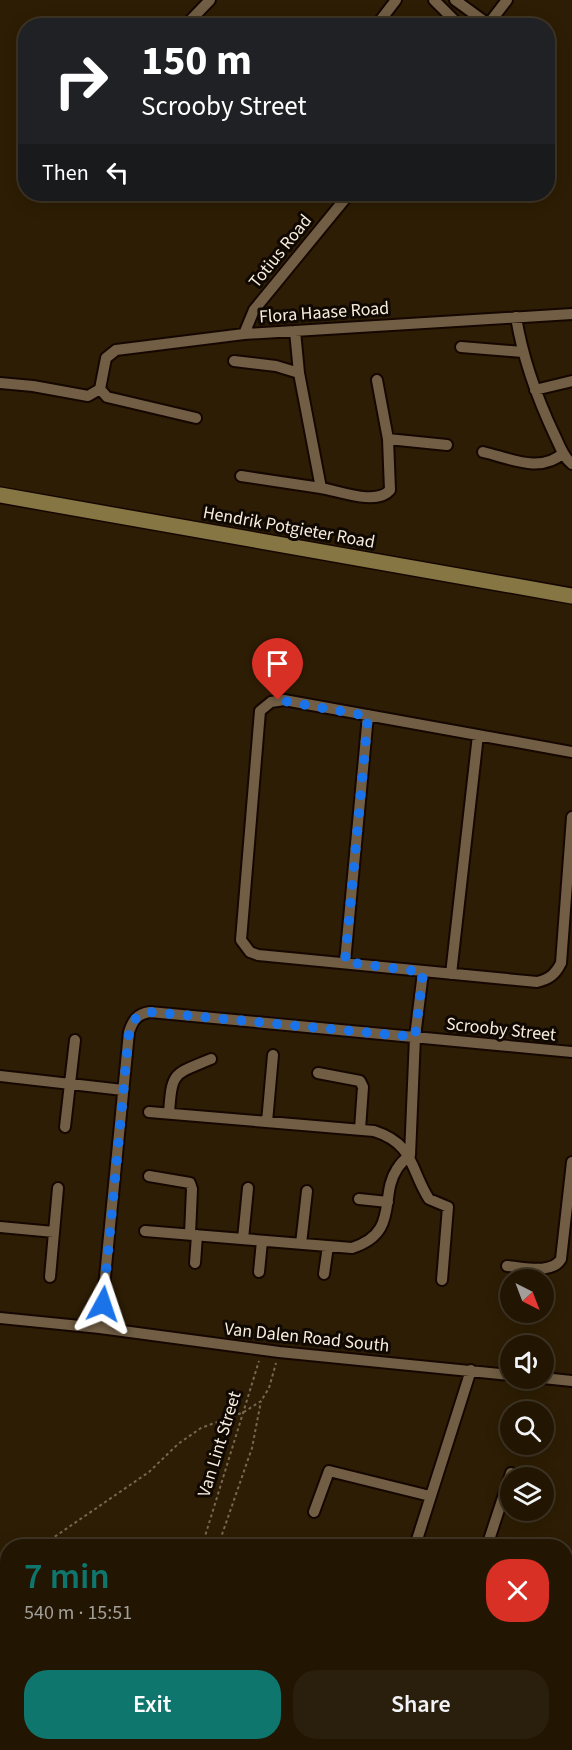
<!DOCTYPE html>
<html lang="en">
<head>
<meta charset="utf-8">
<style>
  :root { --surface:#221603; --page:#2a1f0d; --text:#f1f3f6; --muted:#a29f9a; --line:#3f3525; --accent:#0f766e }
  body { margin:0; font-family:"Source Sans 3",sans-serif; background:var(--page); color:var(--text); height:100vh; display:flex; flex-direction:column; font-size:22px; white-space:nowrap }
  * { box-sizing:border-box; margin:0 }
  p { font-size:20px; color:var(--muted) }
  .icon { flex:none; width:33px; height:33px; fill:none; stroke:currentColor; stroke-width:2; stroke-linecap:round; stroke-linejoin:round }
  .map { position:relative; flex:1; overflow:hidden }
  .sheet { position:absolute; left:0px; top:1539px; width:573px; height:212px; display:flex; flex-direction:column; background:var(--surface); border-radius:24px 24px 0 0; box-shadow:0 3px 15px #0003,0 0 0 2px var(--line) }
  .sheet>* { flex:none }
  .top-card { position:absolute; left:18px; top:18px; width:537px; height:183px; border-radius:24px; box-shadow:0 3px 15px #0003,0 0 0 2px var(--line); background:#202124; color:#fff; overflow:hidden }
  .needle { width:39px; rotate:138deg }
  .buttons { position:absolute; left:500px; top:1269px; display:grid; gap:12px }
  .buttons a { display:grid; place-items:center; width:54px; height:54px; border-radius:50%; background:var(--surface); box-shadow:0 3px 15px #0003,0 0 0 2px var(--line); font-size:30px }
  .pin { position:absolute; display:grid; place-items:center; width:51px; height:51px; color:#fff; margin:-62px -26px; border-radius:50% 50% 50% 0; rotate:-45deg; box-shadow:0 0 6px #0007 }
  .pin .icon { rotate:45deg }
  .me { position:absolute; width:66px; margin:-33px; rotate:5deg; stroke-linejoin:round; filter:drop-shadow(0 0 4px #0008) }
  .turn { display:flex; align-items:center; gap:21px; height:126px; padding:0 24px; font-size:27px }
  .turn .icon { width:78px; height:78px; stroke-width:2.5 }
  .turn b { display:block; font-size:42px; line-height:51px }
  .then { display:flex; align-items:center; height:57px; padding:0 24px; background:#0003; gap:12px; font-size:22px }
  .round { display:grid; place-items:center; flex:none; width:63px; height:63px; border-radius:24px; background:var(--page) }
  .head { display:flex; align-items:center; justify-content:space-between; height:102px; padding:0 24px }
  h1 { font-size:36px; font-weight:600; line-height:45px; color:var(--accent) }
  .action { display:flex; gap:12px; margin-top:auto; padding:12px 24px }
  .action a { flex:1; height:69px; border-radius:24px; background:var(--accent); color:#fff; font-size:24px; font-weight:600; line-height:69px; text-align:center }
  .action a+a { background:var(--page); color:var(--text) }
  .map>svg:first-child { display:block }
</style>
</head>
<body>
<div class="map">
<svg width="572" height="1750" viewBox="0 0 572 1750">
  <rect width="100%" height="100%" fill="#2d1d04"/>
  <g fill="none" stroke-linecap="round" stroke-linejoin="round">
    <defs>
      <path id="minor" d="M434,0L460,26
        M455,0L488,24
        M185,26L210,0
        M376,26L396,0
        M487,26L507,0
        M238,195L239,194
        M516,317C523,360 537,398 555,436C560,446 563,457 572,464
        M295,331L299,373L321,488C339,491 377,506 390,490L388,439L377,380
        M244,334L254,310L349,194
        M461,347L522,352
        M234,361L276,366L299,373
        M0,383L33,386L88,396L100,389L106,358L116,350L244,334L572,314
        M100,389L107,397L196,418
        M535,390L572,381
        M388,439L447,445
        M483,452C509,458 541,474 563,453
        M241,476L321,488
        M572,752L284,700L271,702L260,711L241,940L250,952L258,955L537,982C549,979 555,975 561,963L572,817
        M345,962L368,715
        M451,974L478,735
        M318,1073L360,1081L363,1087L360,1129
        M0,1076L123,1090
        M149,1112L374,1131C415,1144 410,1170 429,1199L448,1207L442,1280
        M169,1113C172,1071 173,1075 211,1059
        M267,1122L273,1055
        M65,1127L75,1040
        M410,1155L415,1037L423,972
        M149,1176L190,1183L192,1189L190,1234
        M359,1199L388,1202
        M0,1227L54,1232
        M145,1231L352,1248C400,1233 379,1196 397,1169C400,1164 405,1159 410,1155
        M243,1239L248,1188
        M301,1244L307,1191
        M195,1263L197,1235
        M507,1266C522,1267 552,1275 561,1259L572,1162
        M259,1272L262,1241
        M324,1274L328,1246
        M50,1277L58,1188
        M0,1318L100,1328L279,1352L510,1375
        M100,1328L129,1032C133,1020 137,1014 150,1012L572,1052
        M543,1378L572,1381
        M314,1512L329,1471L430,1496
        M415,1546L471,1370
        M487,1546L511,1473
        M410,1743L432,1750
        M352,1750L354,1743
        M459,1750L461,1743"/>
      <path id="secondary" d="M0,495L572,596"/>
    </defs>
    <use href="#minor" stroke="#150700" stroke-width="14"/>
    <use href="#secondary" stroke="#150700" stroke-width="18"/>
    <path stroke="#766853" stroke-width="2" stroke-dasharray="3 3" stroke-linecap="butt" d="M33,1546L47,1542L149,1472L178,1444L201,1428L244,1412L261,1401L269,1388L276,1363
      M202,1546L259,1361
      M218,1546L252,1448L261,1401
      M0,1556L8,1554
      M0,1637L8,1638
      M0,1738L8,1729
      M142,1750L144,1743"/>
    <use href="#minor" stroke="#715e44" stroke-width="10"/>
    <use href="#secondary" stroke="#857643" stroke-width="15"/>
  </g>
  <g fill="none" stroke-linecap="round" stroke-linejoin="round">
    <path stroke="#1a73e8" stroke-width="10" stroke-dasharray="0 18" d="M103,1304L129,1032C133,1020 137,1014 150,1012L415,1037L423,972L345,962L368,716L278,700"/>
  </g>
  <g text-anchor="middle" stroke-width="6" stroke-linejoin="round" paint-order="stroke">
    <g font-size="18" fill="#f7ecde" stroke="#100902">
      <text transform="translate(280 251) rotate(-51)" y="6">Totius Road</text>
      <text transform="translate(324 312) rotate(-4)" y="6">Flora Haase Road</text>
      <text transform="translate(289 527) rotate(10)" y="6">Hendrik Potgieter Road</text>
      <text transform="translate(501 1029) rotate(6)" y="6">Scrooby Street</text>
      <text transform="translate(307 1337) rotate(6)" y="6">Van Dalen Road South</text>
      <text transform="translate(219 1444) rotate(-73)" y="6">Van Lint Street</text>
    </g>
  </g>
</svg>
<div class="buttons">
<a><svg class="needle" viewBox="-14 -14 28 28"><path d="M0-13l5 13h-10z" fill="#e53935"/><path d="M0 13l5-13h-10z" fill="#a29f9a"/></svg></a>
<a><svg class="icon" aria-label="sound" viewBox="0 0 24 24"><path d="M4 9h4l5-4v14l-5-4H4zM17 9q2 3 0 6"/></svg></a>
<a><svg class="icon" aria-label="search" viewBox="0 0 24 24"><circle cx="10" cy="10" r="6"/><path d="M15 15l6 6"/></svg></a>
<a><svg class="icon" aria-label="layers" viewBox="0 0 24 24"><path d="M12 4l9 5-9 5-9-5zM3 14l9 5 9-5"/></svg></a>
</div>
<div class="pin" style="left:278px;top:700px;background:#d93025"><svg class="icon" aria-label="arrive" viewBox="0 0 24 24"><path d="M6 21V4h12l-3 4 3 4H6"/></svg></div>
<svg class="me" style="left:103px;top:1304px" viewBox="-20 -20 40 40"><path d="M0-17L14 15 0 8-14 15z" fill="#1a73e8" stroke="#fff" stroke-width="4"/></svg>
<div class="top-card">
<div class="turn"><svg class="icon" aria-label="right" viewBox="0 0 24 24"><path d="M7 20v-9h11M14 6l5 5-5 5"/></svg><div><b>150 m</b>Scrooby Street</div></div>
<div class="then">Then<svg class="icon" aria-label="left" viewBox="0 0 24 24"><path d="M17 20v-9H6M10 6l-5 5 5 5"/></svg></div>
</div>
<section class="sheet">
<div class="head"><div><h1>7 min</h1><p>540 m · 15:51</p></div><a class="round" style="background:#d93025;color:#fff"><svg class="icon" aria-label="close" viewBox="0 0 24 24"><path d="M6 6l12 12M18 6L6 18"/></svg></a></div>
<div class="action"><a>Exit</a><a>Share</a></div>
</section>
</div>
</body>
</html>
